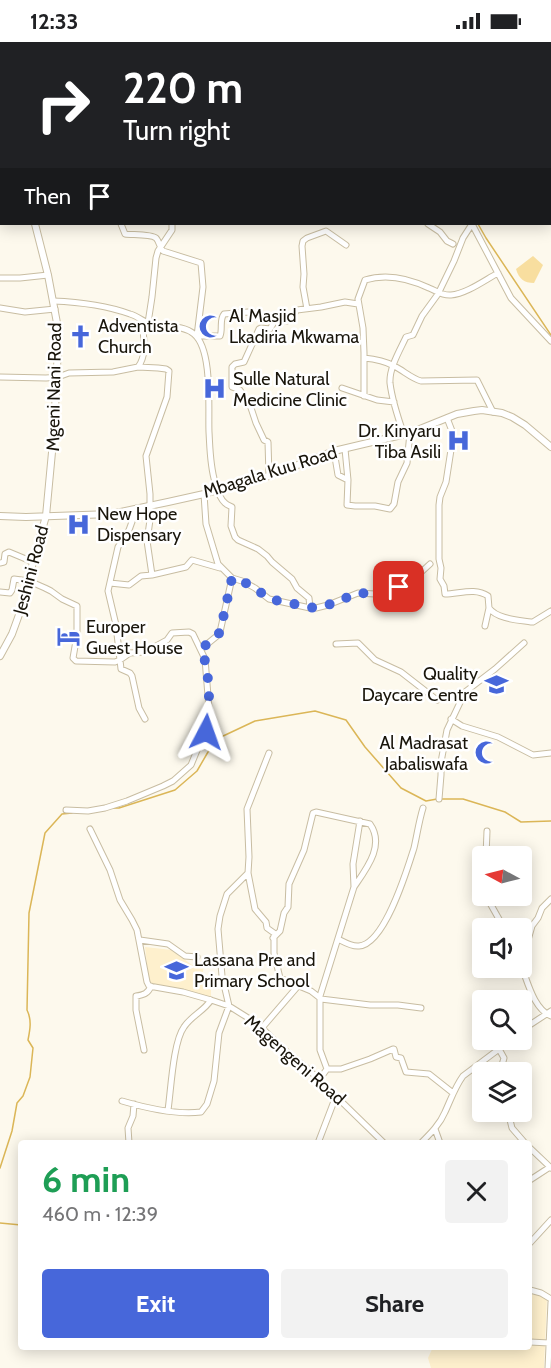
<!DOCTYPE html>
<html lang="en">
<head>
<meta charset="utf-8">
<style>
  :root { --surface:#fff; --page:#f2f2f2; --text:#202124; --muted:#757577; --accent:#4767da }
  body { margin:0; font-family:Cabin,sans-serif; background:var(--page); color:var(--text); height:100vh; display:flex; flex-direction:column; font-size:22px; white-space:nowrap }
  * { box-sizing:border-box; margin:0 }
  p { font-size:20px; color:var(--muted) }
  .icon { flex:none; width:33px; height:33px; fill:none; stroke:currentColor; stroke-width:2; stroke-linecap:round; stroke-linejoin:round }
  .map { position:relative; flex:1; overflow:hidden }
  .sheet { position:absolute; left:18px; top:1098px; width:514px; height:210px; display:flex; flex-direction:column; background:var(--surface); border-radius:6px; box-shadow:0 3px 15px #0003 }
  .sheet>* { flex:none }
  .hud { position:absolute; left:0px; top:0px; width:552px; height:183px; box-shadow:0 3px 15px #0003; background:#202124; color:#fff; overflow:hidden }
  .needle { width:39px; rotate:277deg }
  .controls { position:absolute; left:472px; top:804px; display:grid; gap:12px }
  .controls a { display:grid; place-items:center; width:60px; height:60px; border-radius:6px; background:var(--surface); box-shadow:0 3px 15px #0003; font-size:30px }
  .pin { position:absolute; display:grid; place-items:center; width:51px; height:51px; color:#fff; margin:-26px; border-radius:12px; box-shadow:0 3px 9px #0006 }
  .me { position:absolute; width:66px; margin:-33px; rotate:4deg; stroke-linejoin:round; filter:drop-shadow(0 0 4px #0008) }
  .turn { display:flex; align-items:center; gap:21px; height:126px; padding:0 24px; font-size:27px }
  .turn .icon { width:78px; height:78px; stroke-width:2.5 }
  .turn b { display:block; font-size:42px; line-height:51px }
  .then { display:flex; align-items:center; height:57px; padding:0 24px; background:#0003; gap:12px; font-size:22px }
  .round { display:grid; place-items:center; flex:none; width:63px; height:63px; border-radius:6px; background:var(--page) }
  .overview { display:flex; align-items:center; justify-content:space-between; height:102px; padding:0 24px }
  h1 { font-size:36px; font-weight:800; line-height:45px; color:#1e9e55 }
  .cta { display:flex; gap:12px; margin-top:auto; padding:12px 24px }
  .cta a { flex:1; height:69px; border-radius:6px; background:var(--accent); color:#fff; font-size:24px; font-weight:800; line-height:69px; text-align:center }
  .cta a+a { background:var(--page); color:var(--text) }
  .status { display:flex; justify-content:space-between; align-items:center; height:42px; padding:0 30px; background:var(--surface); direction:ltr }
  .status svg { height:16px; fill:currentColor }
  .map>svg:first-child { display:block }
</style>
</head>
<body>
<div class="status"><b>12:33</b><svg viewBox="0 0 49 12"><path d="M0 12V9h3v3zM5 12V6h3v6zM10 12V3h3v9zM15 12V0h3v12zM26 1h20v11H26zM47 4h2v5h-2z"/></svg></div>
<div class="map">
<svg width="551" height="1326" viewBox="0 0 551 1326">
  <rect width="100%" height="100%" fill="#fdf9ed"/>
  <path fill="#fef0cd" d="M145,905L172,908L192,923L204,924L202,935L211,948V956L152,942L149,940Z
    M530,1252L547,1255L544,1326H431L428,1316L433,1305H530Z"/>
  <path fill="#f8de9f" d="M533,214L543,223L534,241C524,241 519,237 516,227Z"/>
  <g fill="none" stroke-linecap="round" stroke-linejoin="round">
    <path stroke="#dbb657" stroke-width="1.5" d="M358,0L359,2
      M478,182L486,196L551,293
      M442,757H463L505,770L521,780L551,779
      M112,766H119L175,748L197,729L208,710L221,695L255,679L315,669L346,678L365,705L401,746L426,759L437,757
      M0,1126L12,1089L17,1061L23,1054L30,1035L33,1006L28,998C30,988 32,978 27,968L29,871L45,791L62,772L72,771
      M0,1181L21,1183"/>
    <defs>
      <path id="minor" d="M186,0L187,2
        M192,0L194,2
        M252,0L253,2
        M348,0L349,2
        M476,0L478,2
        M521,0L522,2
        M148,2L150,0
        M426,2L428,0
        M550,45L551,44
        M0,56H2
        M550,99L551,98
        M121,182L125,192C132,193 151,192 156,196C159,199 160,206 163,209L201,221L203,245L197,294H220C223,287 219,278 224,272L248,270L255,272
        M428,182L440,190L447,199L453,202
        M472,182L511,256L551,299
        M0,236H20L48,233
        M53,259C79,260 105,263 130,272C137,274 143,279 150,282C164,286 182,282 194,292C213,308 208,367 209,390C210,407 210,424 215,440C217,447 219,456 225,461C227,463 230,464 232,465L231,484L235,495L238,498L258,507L267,514L272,520L292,537L297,546L309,556L310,566
        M0,266L25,270L55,267
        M307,267L303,245L304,232L302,204L303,199L307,196L326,189L346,203
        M148,281L152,255L156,216L158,209L172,188V182
        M364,316C375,317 385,319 394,324C404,329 411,336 421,339L477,338L493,370
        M138,325C148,312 143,294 142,278
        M0,335L46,336L58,335L69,331L113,330L138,325L158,326L166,327L169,329L167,355L146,414L150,452V478L147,499L152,533
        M342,346L377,358L394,360
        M364,354V311L363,286L358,257L365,238C387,231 408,236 429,246C437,249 442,254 451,253C466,252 485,238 498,231
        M447,376L452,389L453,395L446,440L440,455L439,463V517L441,526L440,537L444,544L445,552C459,552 475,545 488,554L489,566L485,584
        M404,393C398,376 392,358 390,341C389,326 400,308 406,295L413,293L422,274L438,252L454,219L463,196L472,182
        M345,407L348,438
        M334,409L338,433L348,438L347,463L355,464H375L390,467L394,462L398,440L407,421L410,391
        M269,434L268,400L264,398L256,381L251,366L240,348L232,345V325L235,322L244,320L259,287L261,286L270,287L276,277L287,279L291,276L297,268L321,265L345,260L358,262
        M137,466L129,488L118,505L108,549L116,583L121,627L130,631L132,634L139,666L145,677
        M0,521L4,520L5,512L9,510L33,520
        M232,536L242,539L255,546L269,557L310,566H316L328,563L358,551L375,552L398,546L404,534L418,533L430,522
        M110,541L129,543L141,534L152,533L186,525L192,518L220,526
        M0,550L10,551L12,548L14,537L29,539L45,546L51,549L62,557L77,564V593L73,616L76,619L115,620L120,618L130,611L145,610L167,598L172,591L189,590L193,592L205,617L209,666L207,684L191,723L173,739L163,744L127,759L105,766L88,769L66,768
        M489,566C497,577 518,578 531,580H533L551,569
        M336,602L358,601L375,618L401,630L437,658
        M201,607L217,594L220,590L232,536L218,522L206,482L204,452
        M451,677L462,684L498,695L533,713L551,711
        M439,757L441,733V720L447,688L465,650L495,627L524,601
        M90,787L110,828L120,858L132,878L137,888L147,940L149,944L183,950L211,958L229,964L245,974L259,983L281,1005L309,1028L384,1101
        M486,814L487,789
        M248,831L255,867L266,880L267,886L274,891V911L280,936L311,949L320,956V1008L327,1027L319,1038
        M354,845L353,822L360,779
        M486,854L504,886
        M273,896L280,889L284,871L288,865L289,842L304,808L313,771L316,770L370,782C385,803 367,826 354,845L320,954
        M338,897C344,900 352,905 359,904C385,902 407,828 414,806C417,793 419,779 423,766
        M140,898L168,902L185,914L197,915
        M522,919L532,884L538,876L542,866L551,857
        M522,926C528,941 534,967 551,974
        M321,957L370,963H398L421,966
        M261,987L298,944
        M522,988L551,969
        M499,1007L504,1016L500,1030
        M144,1008L136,968V954C143,953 148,952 151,944
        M327,1027H341L370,1017L393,1007H394L396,1015L401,1016L406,1030L429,1032L453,1051
        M122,1059C146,1066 177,1073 201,1070L207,1062L214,1039L219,991L229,964L222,934L218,887L220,874L227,852L248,831L249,815L247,767L269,711
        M168,1068C171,1048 173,1000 184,985C191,974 204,969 211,958
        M508,1070L512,1086L525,1101
        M435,1087L440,1101
        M129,1101L128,1086L133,1074L134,1062
        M318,1101L336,1054
        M421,1101C431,1091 440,1082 445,1070C451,1057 455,1045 463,1034L511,998
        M530,1106L551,1126
        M530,1138L550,1125
        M530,1201L551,1178
        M530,1248L541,1251L551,1257
        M530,1300L549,1301
        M548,1326L551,1260"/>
      <path id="tertiary" d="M0,100L2,104
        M0,474L26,475L111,472L168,460L204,452L269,434L334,409L410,391L457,372L474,369L482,368L502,371L512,375L525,383L551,405
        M0,614L12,592L24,559L33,520L46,474L54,389L58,305L57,281L48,233L35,182"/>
    </defs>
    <use href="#minor" stroke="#c8bda2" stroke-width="7"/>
    <use href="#tertiary" stroke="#c8bda2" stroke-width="8"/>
    <use href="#minor" stroke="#fff" stroke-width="5"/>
    <use href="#tertiary" stroke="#fff" stroke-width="6"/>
  </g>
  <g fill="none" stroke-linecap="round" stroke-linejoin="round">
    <path stroke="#4767da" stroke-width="10" stroke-dasharray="0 18" d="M206,690C211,669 210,627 201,607L217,594L220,590L232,536L242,539L255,546L269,557L314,566L328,563L358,551L375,552L399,545"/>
  </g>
  <defs>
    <symbol id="mosque-bare" viewBox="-9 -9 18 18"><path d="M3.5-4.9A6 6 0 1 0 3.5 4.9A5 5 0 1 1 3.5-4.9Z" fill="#4767da" stroke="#fff" stroke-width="2.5" paint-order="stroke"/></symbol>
    <symbol id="church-bare" viewBox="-9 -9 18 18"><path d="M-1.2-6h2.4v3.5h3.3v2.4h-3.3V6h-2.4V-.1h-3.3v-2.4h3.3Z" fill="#4767da" stroke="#fff" stroke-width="2.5" paint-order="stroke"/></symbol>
    <symbol id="hospital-bare" viewBox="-9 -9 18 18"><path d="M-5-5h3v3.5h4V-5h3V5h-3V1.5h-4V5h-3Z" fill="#4767da" stroke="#fff" stroke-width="2.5" paint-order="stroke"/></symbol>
    <symbol id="hotel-bare" viewBox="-9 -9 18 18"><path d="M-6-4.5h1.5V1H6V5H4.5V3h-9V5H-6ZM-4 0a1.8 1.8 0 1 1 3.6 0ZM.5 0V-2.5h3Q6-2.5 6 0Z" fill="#4767da" stroke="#fff" stroke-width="2.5" paint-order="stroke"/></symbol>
    <symbol id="school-bare" viewBox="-9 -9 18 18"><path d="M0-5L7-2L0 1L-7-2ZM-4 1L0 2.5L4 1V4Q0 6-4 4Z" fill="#4767da" stroke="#fff" stroke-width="2.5" paint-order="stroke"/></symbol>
  </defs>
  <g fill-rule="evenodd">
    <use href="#mosque-bare" x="194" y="268" width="33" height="33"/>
    <use href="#church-bare" x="64" y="278" width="33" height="33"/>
    <use href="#hospital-bare" x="198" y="330" width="33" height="33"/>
    <use href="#hospital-bare" x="442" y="382" width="33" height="33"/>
    <use href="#hospital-bare" x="62" y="466" width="33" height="33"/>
    <use href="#hotel-bare" x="52" y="578" width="33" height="33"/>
    <use href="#school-bare" x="480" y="626" width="33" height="33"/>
    <use href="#mosque-bare" x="470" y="694" width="33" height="33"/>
    <use href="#school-bare" x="160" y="912" width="33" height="33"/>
  </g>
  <g text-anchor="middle" stroke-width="5" stroke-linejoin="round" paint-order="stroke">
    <g font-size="18" fill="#19150b" stroke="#fff" text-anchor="start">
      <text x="229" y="280">Al Masjid<tspan x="229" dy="21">Lkadiria Mkwama</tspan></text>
      <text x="98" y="290">Adventista<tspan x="98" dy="21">Church</tspan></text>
      <text x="233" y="343">Sulle Natural<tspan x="233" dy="21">Medicine Clinic</tspan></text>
      <text x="441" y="395" text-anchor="end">Dr. Kinyaru<tspan x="441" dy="21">Tiba Asili</tspan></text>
      <text x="97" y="478">New Hope<tspan x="97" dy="21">Dispensary</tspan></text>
      <text x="86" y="591">Europer<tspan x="86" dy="21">Guest House</tspan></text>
      <text x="478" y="638" text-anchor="end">Quality<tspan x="478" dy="21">Daycare Centre</tspan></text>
      <text x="468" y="707" text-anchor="end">Al Madrasat<tspan x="468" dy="21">Jabaliswafa</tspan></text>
      <text x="194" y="924">Lassana Pre and<tspan x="194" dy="21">Primary School</tspan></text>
    </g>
    <g font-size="18" fill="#19150b" stroke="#fff">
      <text transform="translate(54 345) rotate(-89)" y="6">Mgeni Nani Road</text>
      <text transform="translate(270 430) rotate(-17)" y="6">Mbagala Kuu Road</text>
      <text transform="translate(31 528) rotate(-75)" y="6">Jeshini Road</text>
      <text transform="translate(295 1018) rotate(41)" y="6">Magengeni Road</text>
    </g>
  </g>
</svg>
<div class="controls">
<a><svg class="needle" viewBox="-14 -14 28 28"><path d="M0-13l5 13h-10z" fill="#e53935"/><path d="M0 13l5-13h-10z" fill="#757577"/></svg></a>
<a><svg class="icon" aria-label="sound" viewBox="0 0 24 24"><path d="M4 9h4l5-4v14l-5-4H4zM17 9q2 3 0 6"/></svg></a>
<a><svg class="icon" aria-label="search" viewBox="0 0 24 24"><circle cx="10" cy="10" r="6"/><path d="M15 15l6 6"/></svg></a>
<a><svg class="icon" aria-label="layers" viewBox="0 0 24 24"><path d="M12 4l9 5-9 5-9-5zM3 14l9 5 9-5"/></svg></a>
</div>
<div class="pin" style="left:399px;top:545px;background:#d93025"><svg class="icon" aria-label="arrive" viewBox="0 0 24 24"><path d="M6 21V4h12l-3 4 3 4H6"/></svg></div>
<svg class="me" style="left:206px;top:690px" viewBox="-20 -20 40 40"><path d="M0-17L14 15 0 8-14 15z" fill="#4767da" stroke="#fff" stroke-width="4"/></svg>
<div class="hud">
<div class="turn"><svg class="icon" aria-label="right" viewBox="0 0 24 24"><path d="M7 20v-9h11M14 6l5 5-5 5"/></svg><div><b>220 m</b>Turn right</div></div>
<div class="then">Then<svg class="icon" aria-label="arrive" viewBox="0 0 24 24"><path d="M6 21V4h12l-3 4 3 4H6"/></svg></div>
</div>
<section class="sheet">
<div class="overview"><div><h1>6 min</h1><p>460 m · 12:39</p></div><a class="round"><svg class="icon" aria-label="close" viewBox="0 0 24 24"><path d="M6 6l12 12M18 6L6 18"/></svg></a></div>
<div class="cta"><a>Exit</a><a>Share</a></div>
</section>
</div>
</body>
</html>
